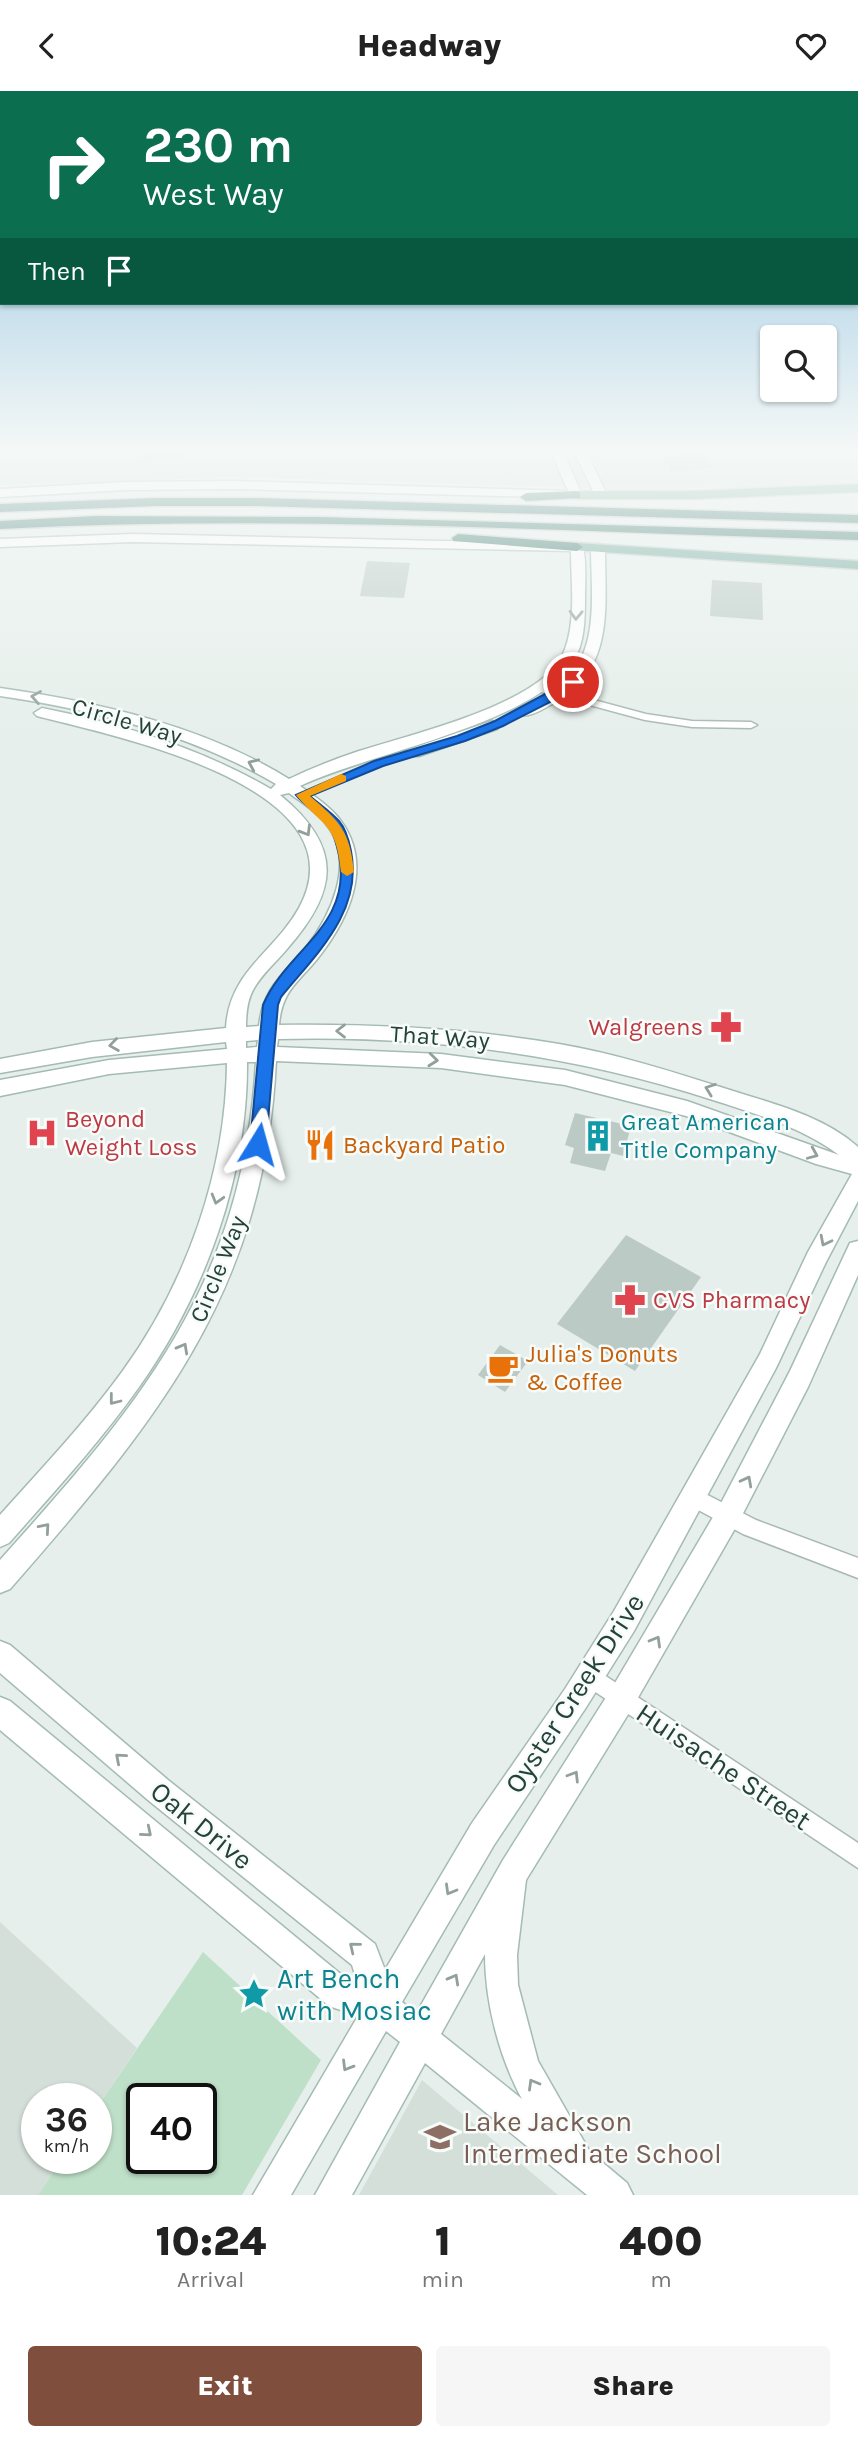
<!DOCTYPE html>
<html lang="en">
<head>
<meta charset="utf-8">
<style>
  :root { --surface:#fff; --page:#f6f6f6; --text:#222; --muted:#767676; --accent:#804e3d }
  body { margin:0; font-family:Karla,sans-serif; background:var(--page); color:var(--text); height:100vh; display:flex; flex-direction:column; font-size:26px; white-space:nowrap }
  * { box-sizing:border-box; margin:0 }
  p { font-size:23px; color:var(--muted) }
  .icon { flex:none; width:38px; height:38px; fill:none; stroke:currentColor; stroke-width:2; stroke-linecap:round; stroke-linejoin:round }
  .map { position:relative; height:2104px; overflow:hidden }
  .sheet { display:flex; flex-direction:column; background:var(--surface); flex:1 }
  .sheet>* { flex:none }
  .top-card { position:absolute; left:0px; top:0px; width:859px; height:214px; box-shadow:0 2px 5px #0004; background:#0b6e4f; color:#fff; overflow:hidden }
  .fabs { position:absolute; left:760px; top:234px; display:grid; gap:14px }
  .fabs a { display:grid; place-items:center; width:77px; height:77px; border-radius:7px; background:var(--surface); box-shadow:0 2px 5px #0004; font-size:35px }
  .speed { position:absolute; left:21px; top:1992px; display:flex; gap:14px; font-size:35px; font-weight:700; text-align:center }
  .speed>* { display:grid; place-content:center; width:91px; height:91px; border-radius:50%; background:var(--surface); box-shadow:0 2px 5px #0004; line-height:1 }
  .speed small { font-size:18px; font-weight:400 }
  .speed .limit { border:4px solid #111; border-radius:10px; background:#fff; color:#111 }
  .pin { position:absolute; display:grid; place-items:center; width:60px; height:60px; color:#fff; margin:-30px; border:4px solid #fff; border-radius:50%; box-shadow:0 2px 7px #0007 }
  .me { position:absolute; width:77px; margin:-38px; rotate:8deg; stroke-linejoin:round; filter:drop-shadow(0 0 5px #0008) }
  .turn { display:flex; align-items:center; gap:24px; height:147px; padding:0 28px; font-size:32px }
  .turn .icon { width:91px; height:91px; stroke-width:2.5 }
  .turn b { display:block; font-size:49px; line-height:60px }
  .then { display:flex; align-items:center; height:66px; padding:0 28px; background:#0003; gap:14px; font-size:26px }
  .eta { display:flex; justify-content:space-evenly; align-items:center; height:119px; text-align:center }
  .eta b { font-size:42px; font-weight:800; line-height:49px }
  .cta { display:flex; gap:14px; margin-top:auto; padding:14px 28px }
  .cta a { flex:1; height:80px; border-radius:7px; background:var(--accent); color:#fff; font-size:28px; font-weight:800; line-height:80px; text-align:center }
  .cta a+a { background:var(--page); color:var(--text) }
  header { display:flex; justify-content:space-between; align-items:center; height:91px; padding:0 28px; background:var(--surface); font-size:32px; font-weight:800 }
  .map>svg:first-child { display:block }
</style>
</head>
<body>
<header><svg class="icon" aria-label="back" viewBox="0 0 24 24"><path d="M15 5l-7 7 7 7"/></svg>Headway<svg class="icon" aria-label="heart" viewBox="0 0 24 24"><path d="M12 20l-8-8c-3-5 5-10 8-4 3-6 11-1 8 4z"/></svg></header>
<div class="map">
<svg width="858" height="2104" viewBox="0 0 858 2104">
  <rect width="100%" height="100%" fill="#e6efeb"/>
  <path fill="#d4dfda" d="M0,358H858V390L813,395L623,398L235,386L0,394Z
    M0,1831L137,1957L96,2018V2007H37V2067H63L38,2104H0Z
    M422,1989L558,2104H359Z"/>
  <path fill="#bfe0c8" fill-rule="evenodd" d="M203,1861L321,1969L242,2104H38L63,2067H96V2018ZM142,2007H201V2067H142Z"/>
  <path fill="#bbcac4" d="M143,358H184L185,369L143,372Z
    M704,362L714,377L671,380L663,364Z
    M367,470L410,472L404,507L360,505Z
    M712,489L762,492L763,529L710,525Z
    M575,1022L631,1035L623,1065L611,1062L605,1080L570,1072L574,1057L565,1054Z
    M626,1144L701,1186L635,1280L557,1233Z
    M500,1254L528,1270L505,1301L478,1284Z"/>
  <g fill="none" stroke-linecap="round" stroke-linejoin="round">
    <defs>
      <path id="street" d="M538,594L646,623L692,630L751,631L757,634L751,637L692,636L645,629L534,599L532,597Z
        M694,1397L756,1429L858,1467V1487L743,1443L687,1413L684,1406L687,1399Z
        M589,1574L858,1752V1777L582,1592L578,1585L582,1578Z"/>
      <path id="secondary" d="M550,358H562L582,404L580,407L235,398L126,399L0,406V398L126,391L235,390L568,400Z
        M573,358H585L607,404L605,407L595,404Z
        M133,443L582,453C587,468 585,490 585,506C585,526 585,551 574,569C538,632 369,662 300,695C314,705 331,716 341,730C374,775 348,829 318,867C298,892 282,899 279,934C373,933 466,937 559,953C618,963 676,982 733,1000C775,1013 825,1026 858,1056V1110L826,1171L776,1277L634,1540L585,1618L494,1754L402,1911L416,1923L503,1769L612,1597L719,1416L790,1280L850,1152L858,1150V1184L808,1296L737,1434L632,1617L526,1789L517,1864L518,1894L538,1970L590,2061L627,2092L633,2104H587L425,1972L352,2104H315L400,1951L386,1940L291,2104H253L358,1925L329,1915L0,1639V1606L10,1610L349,1890L358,1893L352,1874L148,1709L0,1582V1550L10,1554L168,1689L375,1853L385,1879L472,1732L565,1598L614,1520L760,1263L808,1161L852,1083L816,1073L686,1025L565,994L441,977L276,970C265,1202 155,1332 10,1498L0,1502V1469C142,1311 243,1193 256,971H247C248,1085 205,1203 139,1296C100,1351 54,1401 9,1452L0,1456V1424C42,1377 85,1332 122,1281C186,1193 226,1081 227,972L109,983L0,1005V989L109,969L227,958L226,951L92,966L0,982V968L92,951L226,937C229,880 274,862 299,817C366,695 110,644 37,625L34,622L42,617C123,633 200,657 271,698L276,693C193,644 95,619 0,605V597C98,611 204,635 289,688C312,677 335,668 359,660C409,644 538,614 562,565C577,534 571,493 571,460L133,451L0,456V448ZM289,702C301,711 317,721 326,733C357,771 330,826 305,858C282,885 263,897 259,935L246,936C246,924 247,910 253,899C261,884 276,871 287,858C339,799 343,756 280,704ZM278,948C426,944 571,963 713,1009C756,1023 802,1036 839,1064L687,1010L565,979L441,963L277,956ZM258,949L257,956L246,957V950ZM485,1863C485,1911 499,1966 522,2008L441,1943Z
        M598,453L605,457C605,517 615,578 554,612C543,618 530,627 519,624L516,621L519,618C534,610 552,603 565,590C600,557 591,501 591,457Z
        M492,630L497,632L500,635L497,638L419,665H407L405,662L407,659Z"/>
      <path id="primary" d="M858,393V401L694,408H576L570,404L576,400H694Z
        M577,452L858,470V478L572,459V453Z"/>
      <path id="highway" d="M576,400L580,401V407L526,410L520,406L526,402Z
        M156,407H258L858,424V432L258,415H156L0,421V413Z
        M96,425L320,426L858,441V449C574,441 283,423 0,438V430Z
        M458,443L577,452L583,456L577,460L453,450L452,447Z"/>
    </defs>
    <use href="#street" stroke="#a8b8b2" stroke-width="3"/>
    <use href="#secondary" stroke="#a4bbb3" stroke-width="3"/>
    <use href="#primary" stroke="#c2cac8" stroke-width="3"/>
    <use href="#highway" stroke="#c2cac8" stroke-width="3"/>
    <use href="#street" fill="#fff" fill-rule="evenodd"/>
    <use href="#secondary" fill="#fff" fill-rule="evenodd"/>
    <use href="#primary" fill="#6aa596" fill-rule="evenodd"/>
    <use href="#highway" fill="#2f6f62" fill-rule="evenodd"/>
  </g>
  <defs><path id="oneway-chevron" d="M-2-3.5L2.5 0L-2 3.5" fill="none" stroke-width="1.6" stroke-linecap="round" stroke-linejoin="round" transform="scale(1.75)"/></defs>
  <g stroke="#92a09c">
    <use href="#oneway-chevron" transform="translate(576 524) rotate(92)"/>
    <use href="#oneway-chevron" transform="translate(36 606) rotate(-170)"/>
    <use href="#oneway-chevron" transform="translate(253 673) rotate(-156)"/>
    <use href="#oneway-chevron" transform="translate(306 740) rotate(59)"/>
    <use href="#oneway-chevron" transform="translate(341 940) rotate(-180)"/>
    <use href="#oneway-chevron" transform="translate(114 954) rotate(172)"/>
    <use href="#oneway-chevron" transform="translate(433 969) rotate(6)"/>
    <use href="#oneway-chevron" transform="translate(710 998) rotate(-160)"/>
    <use href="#oneway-chevron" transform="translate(813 1063) rotate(23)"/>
    <use href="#oneway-chevron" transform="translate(217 1108) rotate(106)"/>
    <use href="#oneway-chevron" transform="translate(825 1150) rotate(117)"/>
    <use href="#oneway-chevron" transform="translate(183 1257) rotate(-61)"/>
    <use href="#oneway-chevron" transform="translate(114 1309) rotate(128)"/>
    <use href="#oneway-chevron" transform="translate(747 1390) rotate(-62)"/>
    <use href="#oneway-chevron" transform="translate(45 1437) rotate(-49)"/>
    <use href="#oneway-chevron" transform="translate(656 1550) rotate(-60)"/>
    <use href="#oneway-chevron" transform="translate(120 1667) rotate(-139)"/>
    <use href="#oneway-chevron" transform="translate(574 1685) rotate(-58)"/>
    <use href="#oneway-chevron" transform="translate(147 1741) rotate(40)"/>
    <use href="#oneway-chevron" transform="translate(450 1799) rotate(120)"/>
    <use href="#oneway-chevron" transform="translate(354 1856) rotate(-141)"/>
    <use href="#oneway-chevron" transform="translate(454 1888) rotate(-61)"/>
    <use href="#oneway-chevron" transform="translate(347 1975) rotate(121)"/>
    <use href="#oneway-chevron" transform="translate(533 1993) rotate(-120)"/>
  </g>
  <linearGradient id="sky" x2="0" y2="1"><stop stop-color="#84bce0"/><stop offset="0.55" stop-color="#f4f8f6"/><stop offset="1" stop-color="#f4f8f6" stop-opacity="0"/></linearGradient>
  <rect width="858" height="652" fill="url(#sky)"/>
  <path fill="#1a73e8" stroke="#114b97" stroke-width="2" d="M573,588L579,591L562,605L503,635L465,650L383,675L310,705C319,713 331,721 339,730C346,738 349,750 351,760C363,821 316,863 281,906L278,914L266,1053L258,1059L253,1058L250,1053L263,914C286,859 353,835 339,764C337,755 335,746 331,738C323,724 306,716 296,704L374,670L457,645L495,630Z"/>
  <path fill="#f59e0b" d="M341,683L346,685V690L310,705C340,731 350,740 354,781L347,785L341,781C336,731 324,737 296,704Z"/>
  <defs>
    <symbol id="pharmacy-bare" viewBox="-9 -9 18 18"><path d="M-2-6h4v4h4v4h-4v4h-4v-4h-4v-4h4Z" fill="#e0444e" stroke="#f7fbf9" stroke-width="2.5" paint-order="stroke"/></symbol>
    <symbol id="hospital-bare" viewBox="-9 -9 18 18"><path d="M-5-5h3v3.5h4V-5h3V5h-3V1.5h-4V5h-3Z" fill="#e0444e" stroke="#f7fbf9" stroke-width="2.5" paint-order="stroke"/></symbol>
    <symbol id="building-bare" viewBox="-9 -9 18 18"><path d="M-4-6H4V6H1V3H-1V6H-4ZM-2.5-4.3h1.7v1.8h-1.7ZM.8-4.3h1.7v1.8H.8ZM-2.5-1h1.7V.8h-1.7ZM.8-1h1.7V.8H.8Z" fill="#0f9aa8" stroke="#f7fbf9" stroke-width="2.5" paint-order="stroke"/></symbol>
    <symbol id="restaurant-bare" viewBox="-9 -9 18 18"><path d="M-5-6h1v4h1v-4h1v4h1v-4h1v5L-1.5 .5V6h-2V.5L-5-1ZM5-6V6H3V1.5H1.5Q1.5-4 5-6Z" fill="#e8710a" stroke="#f7fbf9" stroke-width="2.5" paint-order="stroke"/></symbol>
    <symbol id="cafe-bare" viewBox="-9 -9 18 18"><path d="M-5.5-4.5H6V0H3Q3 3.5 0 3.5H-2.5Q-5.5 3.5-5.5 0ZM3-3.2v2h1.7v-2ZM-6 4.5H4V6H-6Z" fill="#e8710a" stroke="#f7fbf9" stroke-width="2.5" paint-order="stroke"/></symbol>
    <symbol id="sight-bare" viewBox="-9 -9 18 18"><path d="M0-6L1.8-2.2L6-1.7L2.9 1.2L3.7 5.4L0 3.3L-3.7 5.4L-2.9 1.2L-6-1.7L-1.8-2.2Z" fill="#0f9aa8" stroke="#f7fbf9" stroke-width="2.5" paint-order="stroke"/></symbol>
    <symbol id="school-bare" viewBox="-9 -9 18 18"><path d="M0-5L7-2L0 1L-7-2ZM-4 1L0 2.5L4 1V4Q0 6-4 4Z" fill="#8d6e63" stroke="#f7fbf9" stroke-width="2.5" paint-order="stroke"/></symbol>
  </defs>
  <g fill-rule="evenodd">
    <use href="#pharmacy-bare" x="704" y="914" width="44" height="44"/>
    <use href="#hospital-bare" x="20" y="1020" width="44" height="44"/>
    <use href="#building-bare" x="576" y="1023" width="44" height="44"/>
    <use href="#restaurant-bare" x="298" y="1032" width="44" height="44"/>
    <use href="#pharmacy-bare" x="608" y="1187" width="44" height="44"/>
    <use href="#cafe-bare" x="481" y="1255" width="44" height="44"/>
    <use href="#sight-bare" x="232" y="1881" width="44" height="44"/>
    <use href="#school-bare" x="418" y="2024" width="44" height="44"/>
  </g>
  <g text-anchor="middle" stroke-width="5" stroke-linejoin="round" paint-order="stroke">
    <g font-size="24" fill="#24423a" stroke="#f7fbf9">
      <text transform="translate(127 630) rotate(16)" y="8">Circle Way</text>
      <text transform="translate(440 946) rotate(4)" y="8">That Way</text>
      <text transform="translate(218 1178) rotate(-68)" y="8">Circle Way</text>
    </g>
    <g font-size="24" fill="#be3a42" stroke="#f7fbf9" text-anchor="start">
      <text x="703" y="944" text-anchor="end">Walgreens</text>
      <text x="65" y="1036">Beyond<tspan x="65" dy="28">Weight Loss</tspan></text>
      <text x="653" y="1217">CVS Pharmacy</text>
    </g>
    <g font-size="24" fill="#0d838f" stroke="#f7fbf9" text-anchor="start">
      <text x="621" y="1039">Great American<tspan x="621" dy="28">Title Company</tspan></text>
    </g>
    <g font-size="24" fill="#c56008" stroke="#f7fbf9" text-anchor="start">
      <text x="343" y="1062">Backyard Patio</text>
      <text x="526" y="1271">Julia's Donuts<tspan x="526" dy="28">&amp; Coffee</tspan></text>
    </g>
    <g font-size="28" fill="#24423a" stroke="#f7fbf9">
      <text transform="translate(574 1602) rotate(-57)" y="10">Oyster Creek Drive</text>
      <text transform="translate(724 1675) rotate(34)" y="10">Huisache Street</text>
      <text transform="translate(202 1734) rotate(39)" y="10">Oak Drive</text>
    </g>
    <g font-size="28" fill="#0d838f" stroke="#f7fbf9" text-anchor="start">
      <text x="277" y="1897">Art Bench<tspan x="277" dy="32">with Mosiac</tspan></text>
    </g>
    <g font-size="28" fill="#785e54" stroke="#f7fbf9" text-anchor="start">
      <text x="463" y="2040">Lake Jackson<tspan x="463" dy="32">Intermediate School</tspan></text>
    </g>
  </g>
</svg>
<div class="fabs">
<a><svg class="icon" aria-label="search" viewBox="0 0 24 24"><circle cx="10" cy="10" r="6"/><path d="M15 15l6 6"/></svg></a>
</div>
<div class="speed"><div>36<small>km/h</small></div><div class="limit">40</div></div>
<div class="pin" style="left:573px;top:591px;background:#d93025"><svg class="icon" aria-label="arrive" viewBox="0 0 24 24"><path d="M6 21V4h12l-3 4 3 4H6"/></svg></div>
<svg class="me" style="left:258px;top:1053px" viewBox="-20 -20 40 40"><path d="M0-17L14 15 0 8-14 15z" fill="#1a73e8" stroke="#fff" stroke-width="4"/></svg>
<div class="top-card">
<div class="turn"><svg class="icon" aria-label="right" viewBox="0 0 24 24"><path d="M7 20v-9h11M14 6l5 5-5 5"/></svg><div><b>230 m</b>West Way</div></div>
<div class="then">Then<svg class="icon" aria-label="arrive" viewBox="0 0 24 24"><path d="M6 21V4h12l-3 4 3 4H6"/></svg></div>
</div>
</div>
<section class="sheet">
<div class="eta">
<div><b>10:24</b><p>Arrival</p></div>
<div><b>1</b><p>min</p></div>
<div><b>400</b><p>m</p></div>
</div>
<div class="cta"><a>Exit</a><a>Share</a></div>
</section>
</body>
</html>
